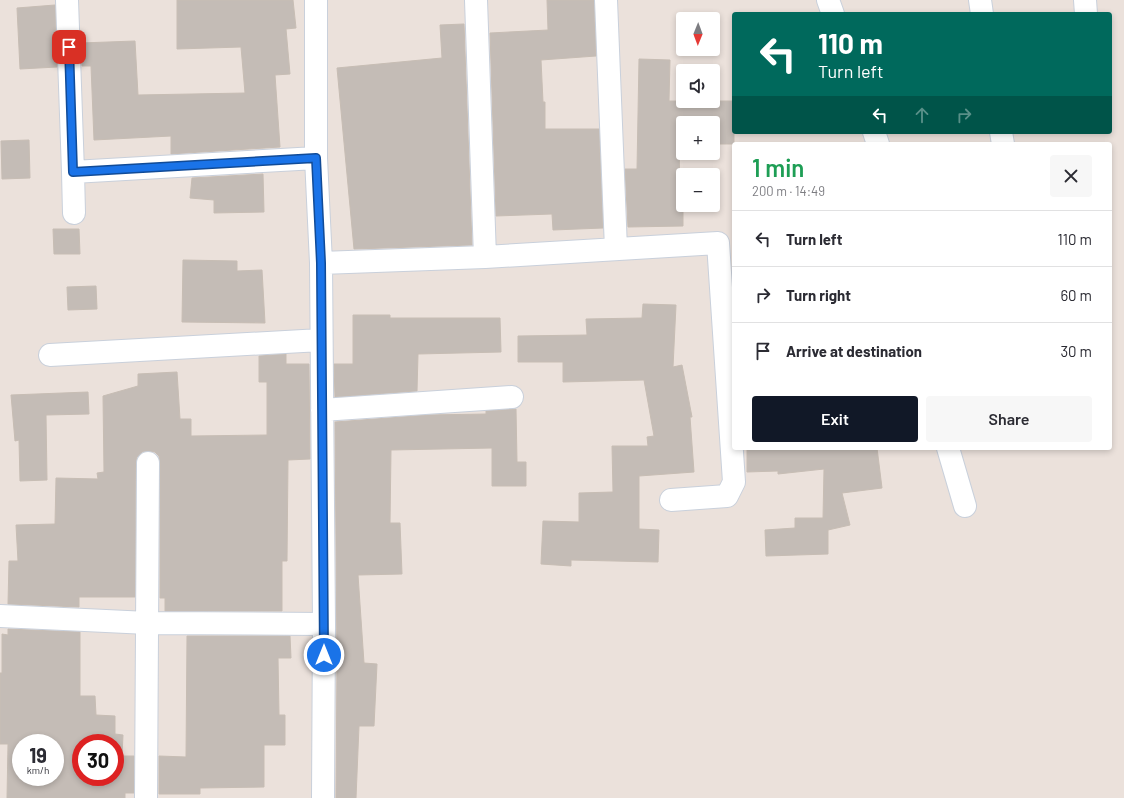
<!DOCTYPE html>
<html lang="en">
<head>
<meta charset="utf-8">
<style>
  :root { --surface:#fff; --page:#f7f7f7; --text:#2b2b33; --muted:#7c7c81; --line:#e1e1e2; --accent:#111827 }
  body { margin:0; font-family:Barlow,sans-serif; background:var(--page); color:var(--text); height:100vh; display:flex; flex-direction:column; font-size:15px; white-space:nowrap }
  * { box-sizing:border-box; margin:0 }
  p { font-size:13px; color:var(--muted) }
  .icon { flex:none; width:22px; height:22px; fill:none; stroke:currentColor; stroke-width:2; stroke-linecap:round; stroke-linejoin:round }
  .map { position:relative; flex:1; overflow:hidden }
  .details { position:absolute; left:732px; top:142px; width:380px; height:308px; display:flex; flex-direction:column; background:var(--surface); border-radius:4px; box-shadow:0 2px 6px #0003 }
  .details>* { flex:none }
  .top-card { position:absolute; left:732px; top:12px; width:380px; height:122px; border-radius:4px; box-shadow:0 2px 6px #0003; background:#00695c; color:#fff; overflow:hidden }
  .needle { width:26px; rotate:181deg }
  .buttons { position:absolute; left:676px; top:12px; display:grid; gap:8px }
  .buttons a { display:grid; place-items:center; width:44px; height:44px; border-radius:4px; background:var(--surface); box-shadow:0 2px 6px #0003; font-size:20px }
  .speed { position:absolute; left:12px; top:734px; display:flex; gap:8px; font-size:20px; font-weight:700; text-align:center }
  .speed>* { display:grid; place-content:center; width:52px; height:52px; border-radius:50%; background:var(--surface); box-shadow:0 2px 6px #0003; line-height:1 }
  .speed small { font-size:10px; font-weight:400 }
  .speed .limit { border:6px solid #d22; background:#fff; color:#111 }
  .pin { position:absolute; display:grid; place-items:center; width:34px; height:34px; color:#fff; margin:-17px; border-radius:8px; box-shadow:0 2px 6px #0006 }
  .me { position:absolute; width:44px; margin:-22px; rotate:0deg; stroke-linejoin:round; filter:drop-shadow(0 0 3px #0008) }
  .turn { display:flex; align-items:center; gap:14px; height:84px; padding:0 20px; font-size:18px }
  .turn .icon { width:52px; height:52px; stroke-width:2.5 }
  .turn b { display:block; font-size:28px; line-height:34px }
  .lanes { display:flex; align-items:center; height:38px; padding:0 20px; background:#0003; justify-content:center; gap:20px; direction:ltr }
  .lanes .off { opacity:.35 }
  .round { display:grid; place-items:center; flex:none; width:42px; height:42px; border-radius:4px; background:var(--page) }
  .overview { display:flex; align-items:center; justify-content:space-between; height:68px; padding:0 20px }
  h1 { font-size:24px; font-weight:600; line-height:30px; color:#1e9e55 }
  .button { display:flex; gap:8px; margin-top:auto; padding:8px 20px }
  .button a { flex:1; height:46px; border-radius:4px; background:var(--accent); color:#fff; font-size:16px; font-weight:600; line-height:46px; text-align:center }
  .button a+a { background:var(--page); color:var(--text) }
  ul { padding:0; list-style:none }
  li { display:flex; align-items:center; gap:12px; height:56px; padding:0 20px; border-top:1px solid var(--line) }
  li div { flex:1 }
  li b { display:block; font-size:15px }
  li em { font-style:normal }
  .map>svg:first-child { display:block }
</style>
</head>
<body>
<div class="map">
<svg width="1124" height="798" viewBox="0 0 1124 798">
  <rect width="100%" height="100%" fill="#ebe1db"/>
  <path fill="#c4bcb6" stroke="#c7bdb4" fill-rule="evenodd" d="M177,0H293L296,28L286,29L290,74L275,75L280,147L171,154V136L94,140L91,66H82L81,43L135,41L138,95L245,93L241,47L177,49Z
    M547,0H594L596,56L541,60L543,102H545V129H599L603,228L553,230L552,214L496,216L490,33L548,30Z
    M55,5L57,67L20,69L17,8Z
    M464,24L472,245L354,249L337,68L442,58L440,25Z
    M639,59L670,60L669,101H734V144H713V123H683V144H679L680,197H683V226L628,227L625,169H637Z
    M29,140L30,178L2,179L1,141Z
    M263,174L264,212L214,213V200L190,198L192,178Z
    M53,229H79L80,254H54Z
    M183,260L237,261V271L262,270L265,323L182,322Z
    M96,286L97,309L68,310L67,287Z
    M643,304L676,305L673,367L682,365L692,417H690L694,472L639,476V529L659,530L658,562L571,560V566L541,564L543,521L579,522V493L613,492L612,446H648L647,437L654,436L644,380L563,382V362H518V336L587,335L586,319L642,318Z
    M353,315H390V318H500L501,352L418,354L417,391L335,397L334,364H353Z
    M286,354V364H309L310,459L288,460L287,561H282V611H165V598H160V463L159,456L155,452L148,451L142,452L137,457L136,463L135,597H79V607L8,604L9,561H18L16,525L55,524L56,478L98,479L97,473L104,472L103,396L138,386V374L177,372L180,419H191V436L267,435V382H259V356Z
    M88,392L89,414L46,415L47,480L20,481L19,440L15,441L11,395Z
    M516,409L517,462H526V486H492V448L391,450L390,523H400L402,574L358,575L364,663L377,664L374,726H359L356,798H336L337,662L335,422L428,415L486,414V411Z
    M747,448H877L882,488L842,493L850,525L828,530V554L766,556L765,530L795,528V518H823L824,469L778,474V471L747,472Z
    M8,629L80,632V696H95L96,715L115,716V734L123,735L122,756H134V793H125V798H7L8,744H0V673H2V634L8,635ZM21,743H55V777H21ZM81,743H115V777H81Z
    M187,636H290L291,658H278L279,715H285V745H264V787L200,788V794H159V756L186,757Z"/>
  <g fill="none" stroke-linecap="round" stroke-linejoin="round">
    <defs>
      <path id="street" d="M67,0L73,172
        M316,0V158L321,263L324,624L323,798
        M476,0L485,257
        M606,0L616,249
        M828,0L833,14
        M980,0L982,14
        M1085,0L1086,14
        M874,132L878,144
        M1001,132L1003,144
        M74,213L73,172L316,158
        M321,263L485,257L718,243L734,482L727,496L671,500
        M50,355L321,340
        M322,410L512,397
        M948,448L965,506
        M0,616L148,623L324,624
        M146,798L148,463"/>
    </defs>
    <use href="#street" stroke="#c9d0db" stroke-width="24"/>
    <use href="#street" stroke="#fff" stroke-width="22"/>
  </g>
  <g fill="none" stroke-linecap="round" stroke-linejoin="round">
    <defs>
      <path id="route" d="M69,47L73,172L316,158L321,263L324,655"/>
    </defs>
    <use href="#route" stroke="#114b97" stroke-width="10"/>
    <use href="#route" stroke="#1a73e8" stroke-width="7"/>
  </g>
</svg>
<div class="buttons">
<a><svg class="needle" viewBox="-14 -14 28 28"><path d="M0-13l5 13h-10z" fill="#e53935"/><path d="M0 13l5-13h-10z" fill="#7c7c81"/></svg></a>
<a><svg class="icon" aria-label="sound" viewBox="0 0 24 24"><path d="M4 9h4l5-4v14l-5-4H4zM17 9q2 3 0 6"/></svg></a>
<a>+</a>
<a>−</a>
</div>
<div class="speed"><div>19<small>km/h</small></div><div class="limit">30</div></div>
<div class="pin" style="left:69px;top:47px;background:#d93025"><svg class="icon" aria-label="arrive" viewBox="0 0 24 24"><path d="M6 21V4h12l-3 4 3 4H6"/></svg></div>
<svg class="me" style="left:324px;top:655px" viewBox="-20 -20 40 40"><circle r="17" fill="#1a73e8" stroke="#fff" stroke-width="3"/><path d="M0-11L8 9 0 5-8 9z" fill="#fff"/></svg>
<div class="top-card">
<div class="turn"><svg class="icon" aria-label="left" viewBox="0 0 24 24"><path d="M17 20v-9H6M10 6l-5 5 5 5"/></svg><div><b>110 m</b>Turn left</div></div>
<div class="lanes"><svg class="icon" aria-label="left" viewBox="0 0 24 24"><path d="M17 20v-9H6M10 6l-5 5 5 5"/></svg><svg class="icon off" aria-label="ahead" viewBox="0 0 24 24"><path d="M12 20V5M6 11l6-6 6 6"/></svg><svg class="icon off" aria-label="right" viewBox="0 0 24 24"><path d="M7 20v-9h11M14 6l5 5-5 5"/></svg></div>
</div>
<section class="details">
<div class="overview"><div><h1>1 min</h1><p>200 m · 14:49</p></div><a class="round"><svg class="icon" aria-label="close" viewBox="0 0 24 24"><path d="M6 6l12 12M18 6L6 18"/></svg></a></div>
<ul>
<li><svg class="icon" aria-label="left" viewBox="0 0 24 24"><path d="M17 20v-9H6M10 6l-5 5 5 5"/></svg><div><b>Turn left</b></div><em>110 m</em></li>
<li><svg class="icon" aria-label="right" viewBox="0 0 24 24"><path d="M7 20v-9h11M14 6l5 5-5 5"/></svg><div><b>Turn right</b></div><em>60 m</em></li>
<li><svg class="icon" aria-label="arrive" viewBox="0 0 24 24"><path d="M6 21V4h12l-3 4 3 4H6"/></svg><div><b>Arrive at destination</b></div><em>30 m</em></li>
</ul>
<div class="button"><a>Exit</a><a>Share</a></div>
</section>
</div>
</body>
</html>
